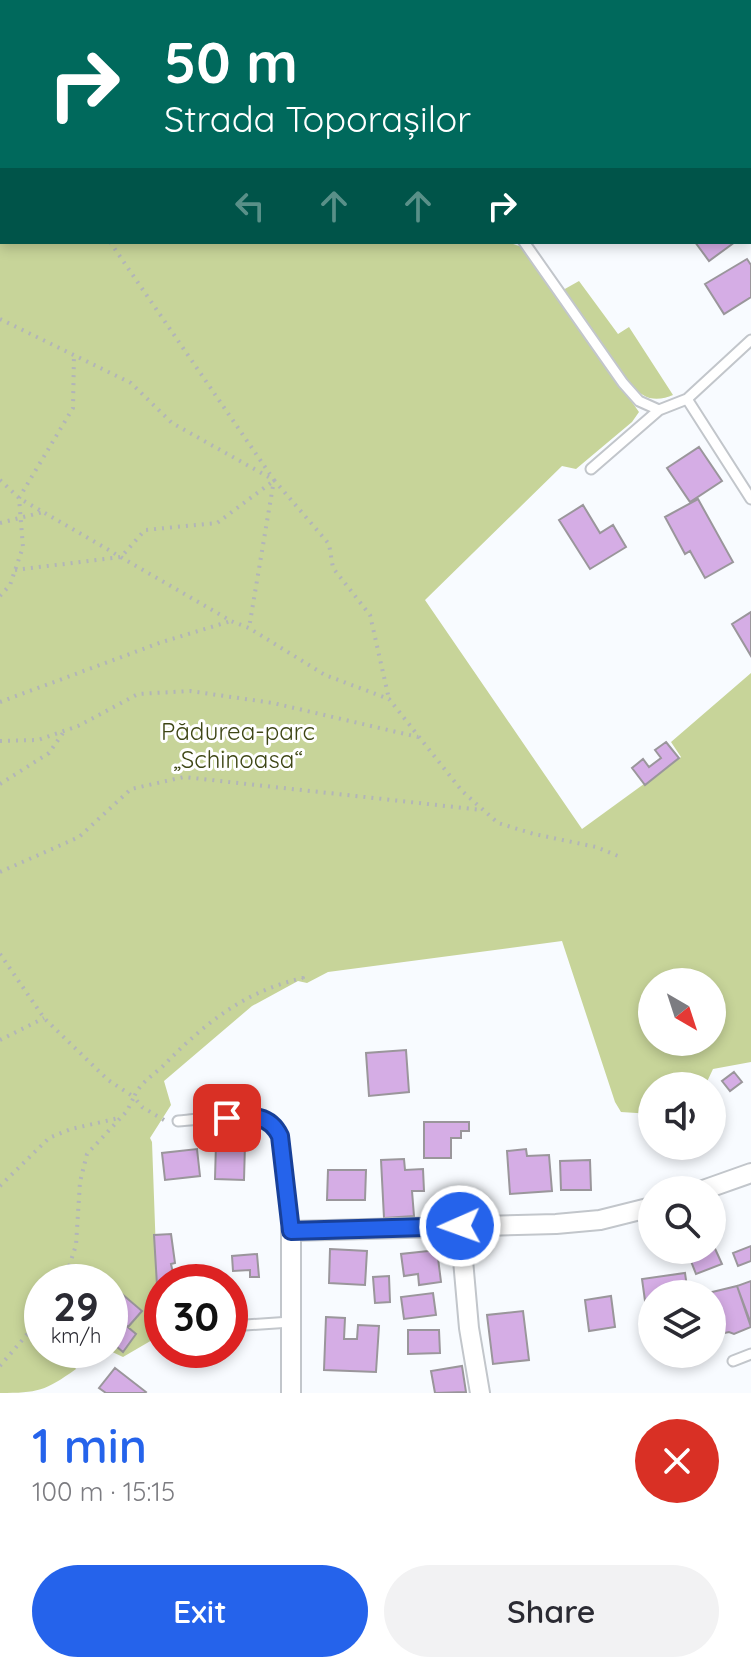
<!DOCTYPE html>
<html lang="en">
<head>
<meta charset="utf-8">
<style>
  :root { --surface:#fff; --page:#f2f2f3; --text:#2b2b33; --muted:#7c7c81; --accent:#2563eb }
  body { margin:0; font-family:Quicksand,sans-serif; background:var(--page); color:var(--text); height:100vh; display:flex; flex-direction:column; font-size:30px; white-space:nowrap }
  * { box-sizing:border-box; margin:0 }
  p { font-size:26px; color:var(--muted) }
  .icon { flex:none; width:44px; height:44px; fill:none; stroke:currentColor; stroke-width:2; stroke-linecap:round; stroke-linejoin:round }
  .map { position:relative; height:1393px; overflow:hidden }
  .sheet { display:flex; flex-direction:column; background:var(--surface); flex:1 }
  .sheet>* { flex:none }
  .banner { position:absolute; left:0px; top:0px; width:752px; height:244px; box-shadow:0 4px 12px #0003; background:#00695c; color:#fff; overflow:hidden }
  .needle { width:52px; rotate:141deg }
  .controls { position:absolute; left:638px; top:968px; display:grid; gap:16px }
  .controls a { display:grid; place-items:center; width:88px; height:88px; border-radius:50%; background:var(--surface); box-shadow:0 4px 12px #0003; font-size:40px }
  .speed { position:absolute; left:24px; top:1264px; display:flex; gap:16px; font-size:40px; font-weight:700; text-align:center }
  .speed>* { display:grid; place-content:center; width:104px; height:104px; border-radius:50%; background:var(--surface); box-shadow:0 4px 12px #0003; line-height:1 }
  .speed small { font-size:20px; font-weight:400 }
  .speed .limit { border:12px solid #d22; background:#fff; color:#111 }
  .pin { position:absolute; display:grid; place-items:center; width:68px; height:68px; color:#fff; margin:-34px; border-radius:16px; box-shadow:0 4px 12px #0006 }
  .me { position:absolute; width:88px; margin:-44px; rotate:268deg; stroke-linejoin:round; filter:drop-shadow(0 0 6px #0008) }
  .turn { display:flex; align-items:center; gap:28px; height:168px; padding:0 32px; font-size:36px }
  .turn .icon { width:104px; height:104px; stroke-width:2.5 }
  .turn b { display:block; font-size:56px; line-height:68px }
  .lanes { display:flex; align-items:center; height:76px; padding:0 32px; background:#0003; justify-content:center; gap:40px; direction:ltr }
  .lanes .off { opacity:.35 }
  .round { display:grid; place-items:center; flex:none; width:84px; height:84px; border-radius:42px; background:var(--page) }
  .head { display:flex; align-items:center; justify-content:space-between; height:136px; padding:0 32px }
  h1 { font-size:48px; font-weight:600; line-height:60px; color:var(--accent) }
  .button { display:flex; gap:16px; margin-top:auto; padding:16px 32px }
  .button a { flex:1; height:92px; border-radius:48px; background:var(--accent); color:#fff; font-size:32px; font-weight:600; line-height:92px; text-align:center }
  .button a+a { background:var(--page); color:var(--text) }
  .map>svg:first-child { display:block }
</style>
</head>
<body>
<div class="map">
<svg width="751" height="1393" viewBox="0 0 751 1393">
  <rect width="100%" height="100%" fill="#f8fbff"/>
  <path fill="#c7d499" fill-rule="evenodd" d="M0,0H351L353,2H2V242H507L522,247L639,412L632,422L576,469L562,466L425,600L582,829L681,757L671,742L751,673V1062L713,1069L705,1086H652V1114L621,1112L615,1102L562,941L328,972L307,983L298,981L252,1006L164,1081L171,1105L150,1138L152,1142L159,1336L123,1357L108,1350L110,1282H42V1350H89L74,1366L76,1369C45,1391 38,1393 0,1393ZM652,982H712V1042H652Z
    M579,281L618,334L629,327L673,395C664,399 652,401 643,395C622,382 580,314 563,290Z"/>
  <path fill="#d5ade5" stroke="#9a969b" stroke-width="2" d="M695,242H735L709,261Z
    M747,259L751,265V297L724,314L705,284Z
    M699,447L722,481L690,502L667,468Z
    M698,499L733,562L705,578L690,551L685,554L665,517Z
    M583,505L600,533L613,525L626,547L590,569L559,520Z
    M751,612V656L732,624Z
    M666,742L679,758L645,785L632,768L643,759L649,767L661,758L655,750Z
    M406,1050L409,1092L369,1096L366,1053Z
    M734,1072L742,1082L730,1091L722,1081Z
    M424,1122H469V1131H461V1138H451V1158H424Z
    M216,1143L245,1144L244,1180L215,1179Z
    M197,1149L200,1176L165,1180L162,1153Z
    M526,1149L527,1156L549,1155L552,1191L510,1194L507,1151Z
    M404,1159L405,1170L423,1169L424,1191H412L414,1216L384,1218L381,1160Z
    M590,1160L591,1190H561L560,1161Z
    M328,1170H366L365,1200H327Z
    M171,1234L175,1263L171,1264L175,1282H162V1302H158L154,1235Z
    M712,1242L722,1264L696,1274L687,1251L712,1250Z
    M751,1246V1261L738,1266L733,1253Z
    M330,1249L367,1251L365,1285L329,1283Z
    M437,1250L441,1282L419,1285L418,1274L404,1276L401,1254Z
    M257,1254L259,1277H250V1270L233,1271L232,1256Z
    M685,1273L688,1294H652V1307L646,1308L642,1279Z
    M389,1276L390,1302L375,1303L373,1277Z
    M751,1281V1324L737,1286Z
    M737,1286L751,1327L734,1334L729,1332L720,1334L715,1332L712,1324V1294H704Z
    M115,1288L142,1311L128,1327L110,1312V1294Z
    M433,1293L436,1315L404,1319L401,1297Z
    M611,1296L615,1327L589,1331L585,1300Z
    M523,1311L529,1360L493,1364L487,1315Z
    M110,1312L136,1334L123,1352L110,1341Z
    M326,1317L345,1318L344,1339H357L358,1325L379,1326L376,1372L324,1370Z
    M408,1330H439L440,1353L408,1354Z
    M462,1366L466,1392L435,1393L431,1371Z
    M115,1368L146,1392L145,1393H106L99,1388Z"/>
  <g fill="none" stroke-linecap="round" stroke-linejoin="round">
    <defs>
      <path id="lane" d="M524,242L623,383L639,401L659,410
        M687,399L751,499
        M591,469L659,410L687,399L751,340
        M178,1121C201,1120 251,1109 269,1121C276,1124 278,1130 280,1136L291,1231
        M230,1326L291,1322
        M733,1361L751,1354"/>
      <path id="street" d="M586,0L588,2
        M750,206L751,207
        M703,1190L751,1173
        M460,1226L469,1328L480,1393
        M291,1393V1231L556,1224L600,1220L652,1207"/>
    </defs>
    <use href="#lane" stroke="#c2c6cb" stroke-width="13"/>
    <use href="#street" stroke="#c2c6cb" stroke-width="22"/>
    <path stroke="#b2b5b8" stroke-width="4" stroke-dasharray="2 6" stroke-linecap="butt" d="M0,83L2,86
      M110,242L274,480L249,628
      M0,319L131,383L172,423L274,480L329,544L333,568L370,615L389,699
      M0,480L19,498L231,621L249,628L325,675L389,699L462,791L498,823L534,834L596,847L618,856
      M0,523L43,512
      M15,570L121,557L145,530L217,523L272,482
      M0,596L10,585L23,547L19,498L73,408L74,355
      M0,702L162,642L231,621
      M0,741L38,740L78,726L138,694L190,691L273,703L418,737
      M0,784L49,753L63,733
      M0,872L79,837L131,789L184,777L482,810
      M0,954L44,1018L108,1080L134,1097L127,1111L87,1154L80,1182L76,1245L64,1282
      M0,1040L44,1018
      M164,1120L142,1107L134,1097C140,1083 152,1076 163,1066C204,1024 244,991 303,978V982
      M0,1186L49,1138L71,1129L119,1118
      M0,1366L42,1317"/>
    <use href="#lane" stroke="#fff" stroke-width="9"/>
    <use href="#street" stroke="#fff" stroke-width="18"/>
  </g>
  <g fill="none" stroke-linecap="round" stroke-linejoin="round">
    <defs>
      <path id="route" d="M227,1118C250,1116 269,1113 280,1136L291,1231L460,1226"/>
    </defs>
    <use href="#route" stroke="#184099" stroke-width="20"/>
    <use href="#route" stroke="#2563eb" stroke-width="14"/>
  </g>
  <g text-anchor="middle" stroke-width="6" stroke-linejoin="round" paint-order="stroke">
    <g font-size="24" fill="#3e4615" stroke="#fff">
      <text x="238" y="740">Pădurea-parc<tspan x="238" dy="28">„Schinoasa“</tspan></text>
    </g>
  </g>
</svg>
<div class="controls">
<a><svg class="needle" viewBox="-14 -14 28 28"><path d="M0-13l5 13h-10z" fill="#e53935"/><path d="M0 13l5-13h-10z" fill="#7c7c81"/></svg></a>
<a><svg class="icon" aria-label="sound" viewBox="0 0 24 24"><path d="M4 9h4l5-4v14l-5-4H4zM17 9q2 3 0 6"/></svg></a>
<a><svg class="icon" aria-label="search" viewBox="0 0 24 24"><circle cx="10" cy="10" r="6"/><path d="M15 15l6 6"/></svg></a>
<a><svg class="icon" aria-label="layers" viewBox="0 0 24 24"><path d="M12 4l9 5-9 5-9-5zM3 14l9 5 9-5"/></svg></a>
</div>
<div class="speed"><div>29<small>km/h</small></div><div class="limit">30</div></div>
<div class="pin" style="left:227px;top:1118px;background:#d93025"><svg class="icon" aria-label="arrive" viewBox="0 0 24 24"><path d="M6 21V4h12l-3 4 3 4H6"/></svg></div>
<svg class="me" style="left:460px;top:1226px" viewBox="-20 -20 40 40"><circle r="17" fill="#2563eb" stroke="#fff" stroke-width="3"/><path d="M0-11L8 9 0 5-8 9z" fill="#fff"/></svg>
<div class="banner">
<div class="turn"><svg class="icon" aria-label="right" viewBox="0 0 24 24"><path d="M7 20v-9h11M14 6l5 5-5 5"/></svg><div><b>50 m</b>Strada Toporașilor</div></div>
<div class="lanes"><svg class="icon off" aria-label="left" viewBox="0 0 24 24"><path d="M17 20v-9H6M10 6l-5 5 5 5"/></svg><svg class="icon off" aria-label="ahead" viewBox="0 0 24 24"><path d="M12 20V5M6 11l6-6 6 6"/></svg><svg class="icon off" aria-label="ahead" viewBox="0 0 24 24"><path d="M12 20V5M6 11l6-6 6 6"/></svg><svg class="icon" aria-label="right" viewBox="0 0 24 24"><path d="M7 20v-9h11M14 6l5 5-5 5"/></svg></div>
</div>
</div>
<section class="sheet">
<div class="head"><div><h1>1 min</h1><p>100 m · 15:15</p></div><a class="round" style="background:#d93025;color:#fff"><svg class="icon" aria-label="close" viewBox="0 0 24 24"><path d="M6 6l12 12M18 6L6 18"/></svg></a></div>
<div class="button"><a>Exit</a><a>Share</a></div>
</section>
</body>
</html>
